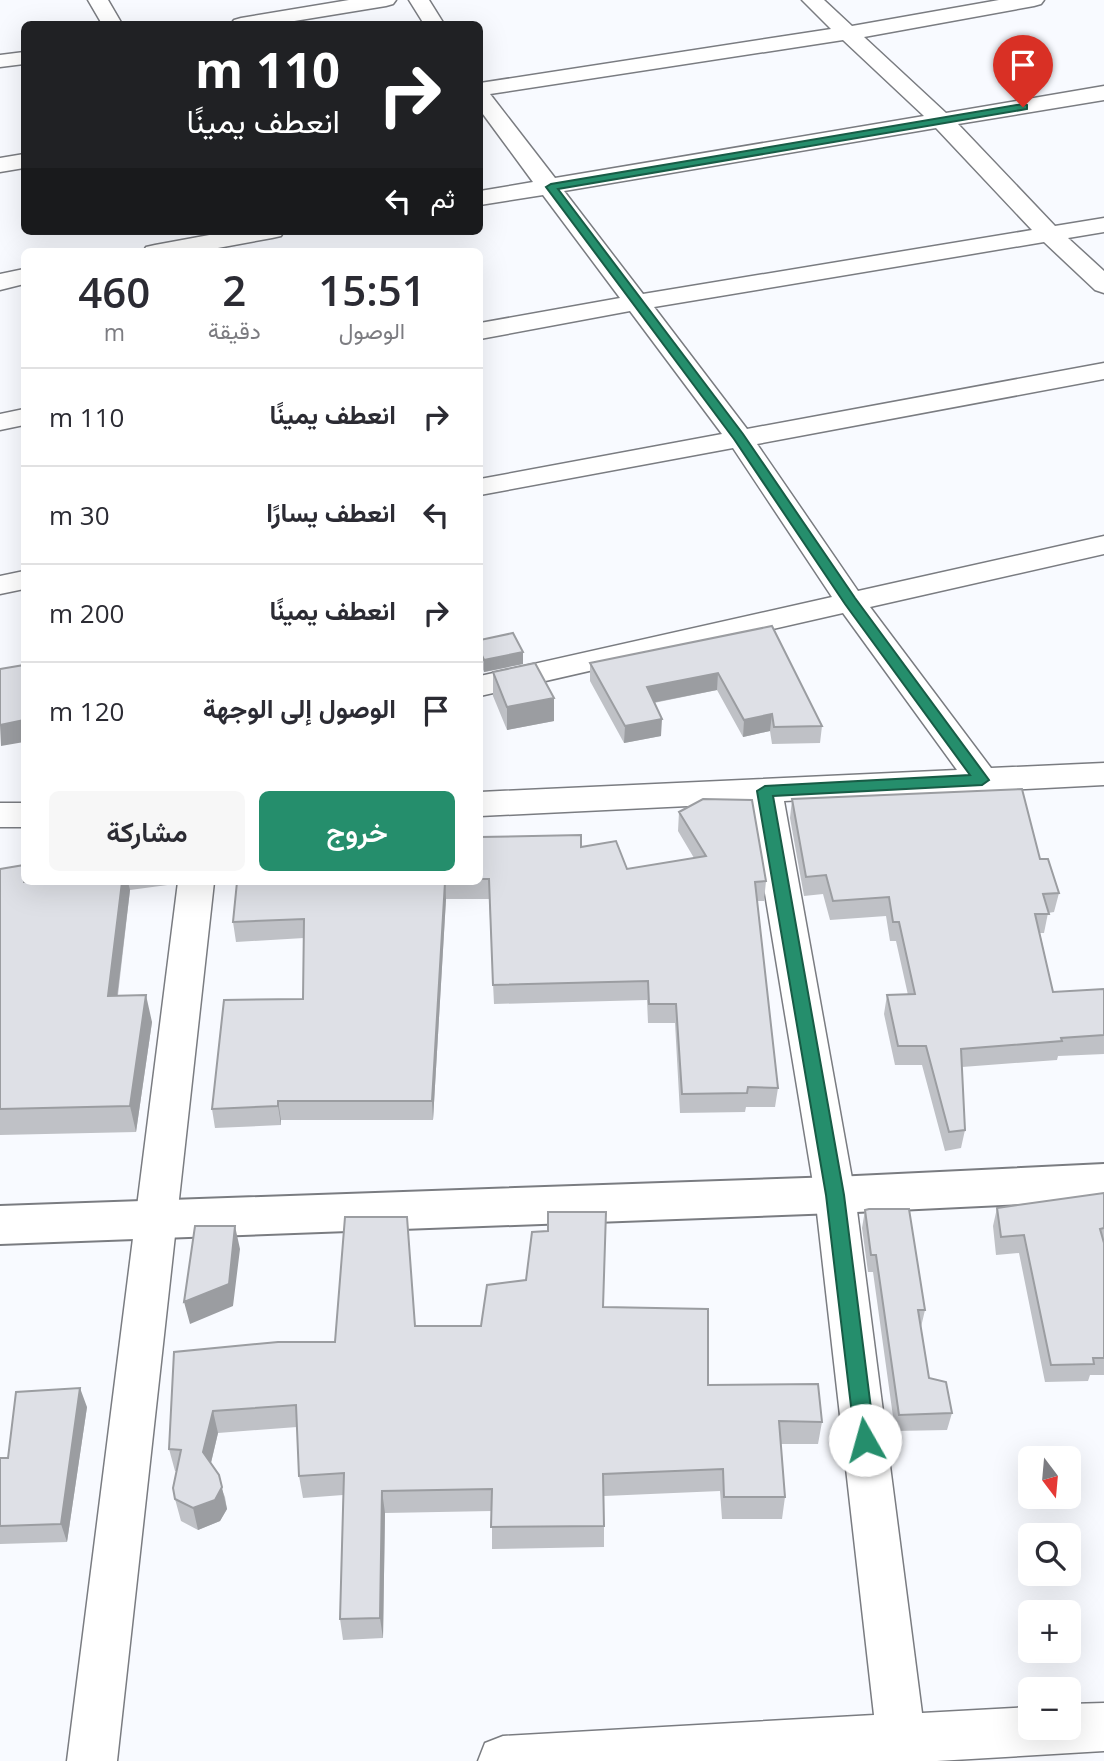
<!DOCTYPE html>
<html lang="ar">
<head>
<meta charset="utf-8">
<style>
  :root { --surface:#fff; --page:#f7f7f7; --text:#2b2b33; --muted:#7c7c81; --line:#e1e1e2; --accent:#258e6c }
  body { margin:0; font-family:"Open Sans",Vazirmatn,sans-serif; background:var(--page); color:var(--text); direction:rtl; height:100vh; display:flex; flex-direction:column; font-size:26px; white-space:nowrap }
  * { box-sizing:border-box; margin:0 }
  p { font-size:23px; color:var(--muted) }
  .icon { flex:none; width:38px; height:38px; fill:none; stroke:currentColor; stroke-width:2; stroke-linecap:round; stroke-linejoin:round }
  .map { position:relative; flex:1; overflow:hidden; direction:ltr }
  .details { position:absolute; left:21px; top:248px; width:462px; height:637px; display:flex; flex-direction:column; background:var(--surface); border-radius:10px; box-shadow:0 7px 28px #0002; direction:rtl }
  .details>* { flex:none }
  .banner { position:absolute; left:21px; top:21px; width:462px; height:214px; border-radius:10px; box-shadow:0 7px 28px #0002; direction:rtl; background:#202124; color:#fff; overflow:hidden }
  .needle { width:46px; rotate:164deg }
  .tools { position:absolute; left:1018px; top:1446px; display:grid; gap:14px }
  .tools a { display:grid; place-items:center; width:63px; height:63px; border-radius:10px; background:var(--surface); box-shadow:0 7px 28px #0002; font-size:35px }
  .pin { position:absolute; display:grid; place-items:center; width:60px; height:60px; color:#fff; margin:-72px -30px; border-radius:50% 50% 50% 0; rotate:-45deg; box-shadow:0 0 7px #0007 }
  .pin .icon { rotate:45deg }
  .me { position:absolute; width:77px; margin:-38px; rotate:353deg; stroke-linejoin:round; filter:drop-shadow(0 0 5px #0008) }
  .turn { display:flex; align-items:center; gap:24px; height:147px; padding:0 28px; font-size:32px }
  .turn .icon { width:91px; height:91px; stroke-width:2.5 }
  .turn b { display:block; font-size:49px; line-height:60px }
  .then { display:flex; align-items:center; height:66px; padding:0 28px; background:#0003; gap:14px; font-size:26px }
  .eta { display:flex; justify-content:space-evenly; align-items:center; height:119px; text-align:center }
  .eta b { font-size:42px; font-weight:600; line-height:49px }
  .action { display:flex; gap:14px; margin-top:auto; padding:14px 28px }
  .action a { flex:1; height:80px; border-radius:10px; background:var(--accent); color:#fff; font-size:28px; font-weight:600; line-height:80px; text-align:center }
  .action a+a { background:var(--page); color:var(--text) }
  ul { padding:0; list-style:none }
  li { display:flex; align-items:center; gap:21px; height:98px; padding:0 28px; border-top:2px solid var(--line) }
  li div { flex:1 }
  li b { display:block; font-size:26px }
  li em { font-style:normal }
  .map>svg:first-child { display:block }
</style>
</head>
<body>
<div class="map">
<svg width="1104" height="1761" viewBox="0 0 1104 1761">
  <rect width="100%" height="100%" fill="#f8faff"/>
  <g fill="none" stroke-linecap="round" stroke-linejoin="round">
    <defs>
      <path id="minor" d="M88,0H108L122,24H102Z
        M349,0H396L393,4L386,6L276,24H231L234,20L241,18Z
        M409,0H429L444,24H424Z
        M802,0H824L852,26L999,0H1044L1041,4L1034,6L864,37L946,113L1104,86V100L958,124L1055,226L1104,218V232L1068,238L1104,271V293L1095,290L1044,242L654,307L747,429L1104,363V379L757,444L858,591L1104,536V554L870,607L991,768L1104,763V785L784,801L855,1195L922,1713L1031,1707V1727H1069V1704L1104,1703V1751L937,1761H478L485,1743L503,1736L874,1715L815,1195L750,803L480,816V792L957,770L843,613L480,696V676L832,597L733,448L480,495V479L722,434L630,311L480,339V323L620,298L543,195L480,205V191L533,182L480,110V83L831,29ZM843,40L924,116L555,178L490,94ZM936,128L1032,230L643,294L564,191Z
        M24,52V64L0,67V55Z
        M24,154V168L0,172V158Z
        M231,231H284L281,236L272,238L196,252H143L146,247L155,245Z
        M24,269V284L0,290V274Z
        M24,409V425L0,430V414Z
        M24,571V589L0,594V576Z
        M0,803H24V827H0Z
        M178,882H214L117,1761H67Z"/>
      <path id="tertiary" d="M1104,1164V1200L835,1213L0,1244V1206L835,1177Z"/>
    </defs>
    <use href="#minor" stroke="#7a7c81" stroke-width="3"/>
    <use href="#tertiary" stroke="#7a7c81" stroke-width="4"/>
    <use href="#minor" fill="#fff" fill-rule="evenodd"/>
    <use href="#tertiary" fill="#fff" fill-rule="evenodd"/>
  </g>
  <path fill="#bfc1c6" d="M772,626L822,726L820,743L772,744L770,731L743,737L717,690L654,703L661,736L624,743L590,681V663Z
    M480,640L523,652V664L484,672L480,662Z
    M493,672L554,698V721L507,730L493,696Z
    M792,799L1040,859L1059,893L1054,912L1048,913L1044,933H1040L1053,992L1104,989V1054L1058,1056L1057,1060L962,1067L965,1130L961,1148L945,1151L922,1065H895L884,1014L887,995H908L896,941H890L886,916L830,920L823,894L804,896L790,818Z
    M679,812L766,881L764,901H757L778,1088L775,1107H746L745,1112L680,1113L675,1023H648L647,1000L494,1004L489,899H446L433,1120H281V1125L215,1128L212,1109L303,999L304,938L236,942L233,922L237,882H480V837L581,847L627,869L694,858L678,831Z
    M0,869L24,882H176L175,884L130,890L118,995L152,1022L136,1132L0,1135Z
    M1104,1193V1375H1090L1088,1381L1045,1382L1019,1253L996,1255L993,1226L997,1208Z
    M865,1210L925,1310L921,1327L929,1378L952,1413L947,1430L895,1431L873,1272H868L862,1228Z
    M603,1307L708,1385L822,1422L818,1444H781L785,1497L782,1519H722L720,1491L604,1496V1547L492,1549V1511L385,1513L383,1638L343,1640L340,1619L343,1495L303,1498L299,1476L297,1427L218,1433L211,1463L225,1497L227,1509L220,1521L198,1530L181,1521L175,1499L177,1471H175L169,1449L174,1352L335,1342L415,1326H481Z
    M87,1407L67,1542L0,1544V1458H8Z"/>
  <path fill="#9b9da1" d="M523,652V664L484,672V660Z
    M718,673L717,690L646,704L647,687Z
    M554,698V721L507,730V707Z
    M772,714L770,731L743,737L744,720Z
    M662,719L661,736L624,743L625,726Z
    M24,720V742L1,746L0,725Z
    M122,882H128L130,890L114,1022L108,996Z
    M445,882L446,899L433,1120L432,1101Z
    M146,995L152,1022L136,1132L130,1106Z
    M278,1101L281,1120V1125L278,1106Z
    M235,1226L240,1249L233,1306L190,1324L184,1302Z
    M80,1388L87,1407L67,1542L61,1524Z
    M213,1411L218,1433L208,1475L203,1452Z
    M219,1475L227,1509L220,1521L198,1530L193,1508Z
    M382,1491L385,1513L383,1638L380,1618Z"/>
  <path fill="#dee0e6" stroke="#9b9da1" stroke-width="2" d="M772,626L822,726L774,727L772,714L744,720L718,673L647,687L662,719L625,726L590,663Z
    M513,633L523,652L484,660L480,651V640Z
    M535,663L554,698L507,707L493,672Z
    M24,665V720L0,725V669Z
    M1022,789L1040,859H1048L1059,893L1043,894L1049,914H1035L1053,992L1104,989V1035L1061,1038L1062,1041L961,1049L965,1130L949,1132L926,1046H898L887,995L915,994L899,922H893L889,897L833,901L826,875L806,877L792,799Z
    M703,799L752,800L766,881L755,882L778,1088L748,1087L747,1093L682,1094L676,1004H649L648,981L493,985L489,879H480V837L581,835V847L616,841L627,869L706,856L679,812Z
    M24,865V882H122L108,996L146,995L130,1106L0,1109V869Z
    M237,882H445L432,1101H278V1106L212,1109L224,1000L303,999L304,919L233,922Z
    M1104,1193V1228L1100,1229L1104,1243V1358H1093L1094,1364L1051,1365L1024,1235L1001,1237L997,1208Z
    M869,1209H909L925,1310H918L929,1378L946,1382L952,1413L899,1415L876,1255H871L865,1210Z
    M548,1212H606L603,1307L708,1309V1385L818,1384L822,1422L779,1421L785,1497H724L723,1469L603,1474L604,1526L491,1527L492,1489L382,1491L380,1618L340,1619L344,1473L299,1476L296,1405L213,1411L203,1452L219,1475L222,1487L215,1500L193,1508L175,1499L173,1488L181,1450L169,1449L174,1352L278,1342H335L345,1217H407L415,1326H481L487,1285L526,1280L532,1232L548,1231Z
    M195,1226H235L229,1284L184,1302Z
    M80,1388L61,1524L0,1526V1458H8L16,1392Z"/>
  <path fill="#258e6c" stroke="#185c46" stroke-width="2" d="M1023,104L1027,105V109L558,189L743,434L855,598L989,780L982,785L773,796L844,1195L875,1440L872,1446L865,1449L858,1446L855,1440L826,1195L757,791L765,786L970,775L845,604L734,439L546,187L551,184Z"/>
</svg>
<div class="tools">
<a><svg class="needle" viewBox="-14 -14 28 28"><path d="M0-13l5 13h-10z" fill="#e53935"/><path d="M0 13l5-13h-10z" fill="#7c7c81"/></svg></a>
<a><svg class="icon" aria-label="search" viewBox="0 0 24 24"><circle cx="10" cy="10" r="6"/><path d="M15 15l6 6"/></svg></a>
<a>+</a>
<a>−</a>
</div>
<div class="pin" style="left:1023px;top:107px;background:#d93025"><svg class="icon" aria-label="arrive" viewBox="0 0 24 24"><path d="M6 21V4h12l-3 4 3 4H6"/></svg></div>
<svg class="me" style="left:865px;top:1440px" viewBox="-20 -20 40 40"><circle r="19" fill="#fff"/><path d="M0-13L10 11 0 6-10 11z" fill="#258e6c"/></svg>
<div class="banner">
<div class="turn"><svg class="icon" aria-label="right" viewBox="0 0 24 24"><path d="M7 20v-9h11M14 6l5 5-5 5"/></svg><div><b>110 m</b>انعطف يمينًا</div></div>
<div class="then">ثم<svg class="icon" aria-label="left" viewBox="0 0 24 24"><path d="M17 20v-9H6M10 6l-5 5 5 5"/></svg></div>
</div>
<section class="details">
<div class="eta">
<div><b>15:51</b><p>الوصول</p></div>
<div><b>2</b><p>دقيقة</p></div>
<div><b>460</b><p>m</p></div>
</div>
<ul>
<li><svg class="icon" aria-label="right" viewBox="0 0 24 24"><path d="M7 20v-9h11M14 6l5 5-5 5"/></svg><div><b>انعطف يمينًا</b></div><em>110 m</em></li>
<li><svg class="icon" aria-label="left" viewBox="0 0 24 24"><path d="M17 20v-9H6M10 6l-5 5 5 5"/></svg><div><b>انعطف يسارًا</b></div><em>30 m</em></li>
<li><svg class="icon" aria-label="right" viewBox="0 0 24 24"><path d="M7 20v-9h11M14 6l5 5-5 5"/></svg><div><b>انعطف يمينًا</b></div><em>200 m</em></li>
<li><svg class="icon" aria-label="arrive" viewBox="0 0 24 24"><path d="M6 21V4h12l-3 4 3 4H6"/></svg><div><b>الوصول إلى الوجهة</b></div><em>120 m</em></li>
</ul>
<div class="action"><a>خروج</a><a>مشاركة</a></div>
</section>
</div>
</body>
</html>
